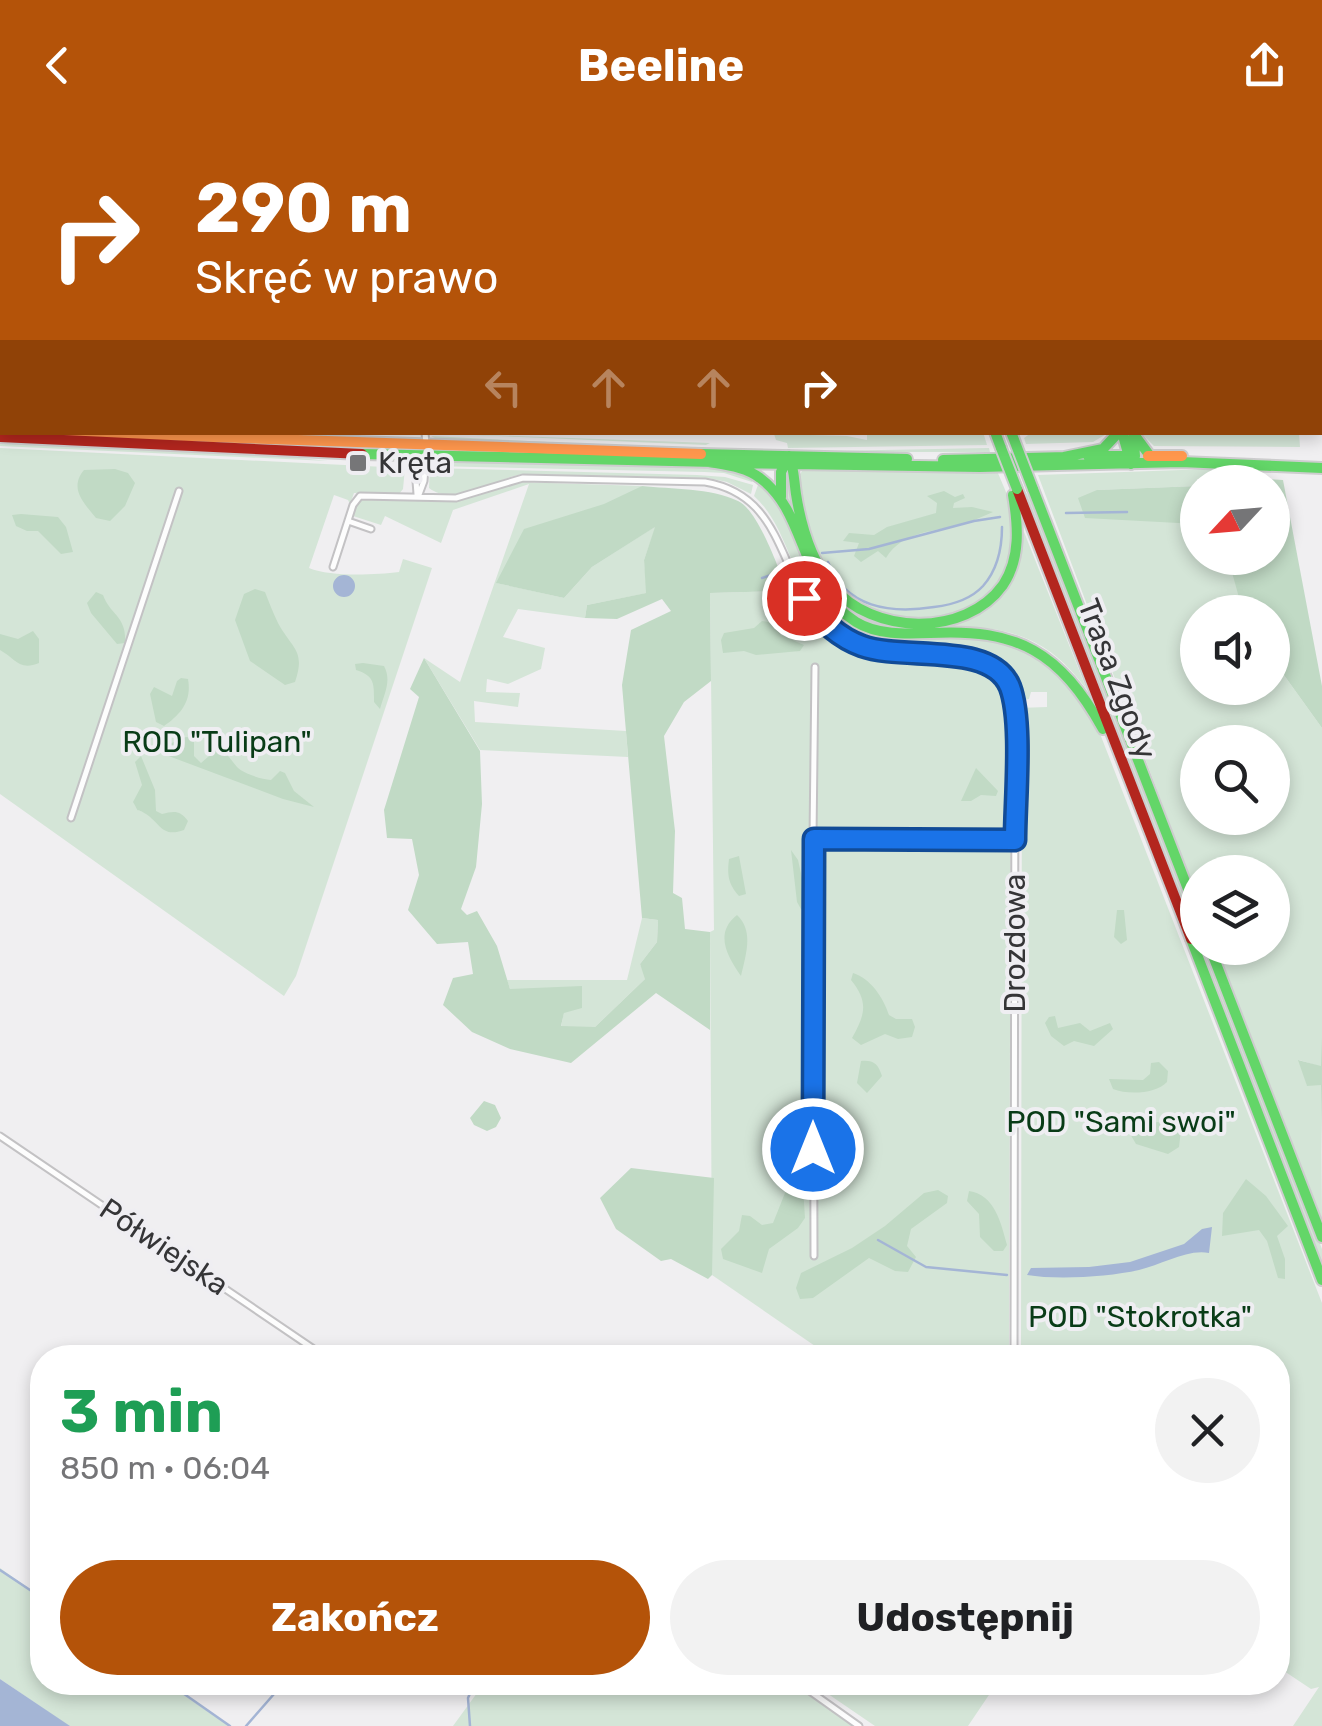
<!DOCTYPE html>
<html lang="pl">
<head>
<meta charset="utf-8">
<style>
  :root { --surface:#fff; --page:#f2f2f2; --text:#202124; --muted:#757577; --accent:#b45309 }
  body { margin:0; font-family:Rubik,sans-serif; background:var(--page); color:var(--text); height:100vh; display:flex; flex-direction:column; font-size:38px; white-space:nowrap }
  * { box-sizing:border-box; margin:0 }
  p { font-size:32px; color:var(--muted) }
  .icon { flex:none; width:55px; height:55px; fill:none; stroke:currentColor; stroke-width:2; stroke-linecap:round; stroke-linejoin:round }
  .map { position:relative; flex:1; overflow:hidden }
  .details { position:absolute; left:30px; top:1215px; width:1260px; height:350px; display:flex; flex-direction:column; background:var(--surface); border-radius:40px; box-shadow:0 5px 15px #0003 }
  .details>* { flex:none }
  .top-card { position:absolute; left:0px; top:0px; width:1322px; height:305px; box-shadow:0 5px 15px #0003; background:#b45309; color:#fff; overflow:hidden }
  .needle { width:65px; rotate:244deg }
  .buttons { position:absolute; left:1180px; top:335px; display:grid; gap:20px }
  .buttons a { display:grid; place-items:center; width:110px; height:110px; border-radius:50%; background:var(--surface); box-shadow:0 5px 15px #0003; font-size:50px }
  .pin { position:absolute; display:grid; place-items:center; width:85px; height:85px; color:#fff; margin:-42px; border:5px solid #fff; border-radius:50%; box-shadow:0 2px 10px #0007 }
  .me { position:absolute; width:110px; margin:-55px; rotate:0deg; stroke-linejoin:round; filter:drop-shadow(0 0 8px #0008) }
  .turn { display:flex; align-items:center; gap:35px; height:210px; padding:0 30px; font-size:45px }
  .turn .icon { width:130px; height:130px; stroke-width:2.5 }
  .turn b { display:block; font-size:70px; line-height:85px }
  .lanes { display:flex; align-items:center; height:95px; padding:0 30px; background:#0003; justify-content:center; gap:50px; direction:ltr }
  .lanes .off { opacity:.35 }
  .round { display:grid; place-items:center; flex:none; width:105px; height:105px; border-radius:52px; background:var(--page) }
  .overview { display:flex; align-items:center; justify-content:space-between; height:170px; padding:0 30px }
  h1 { font-size:60px; font-weight:700; line-height:75px; color:#1e9e55 }
  .primary-button { display:flex; gap:20px; margin-top:auto; padding:20px 30px }
  .primary-button a { flex:1; height:115px; border-radius:60px; background:var(--accent); color:#fff; font-size:40px; font-weight:700; line-height:115px; text-align:center }
  .primary-button a+a { background:var(--page); color:var(--text) }
  header { display:flex; justify-content:space-between; align-items:center; height:130px; padding:0 30px; background:var(--accent); color:#fff; font-size:45px; font-weight:700 }
  .map>svg:first-child { display:block }
</style>
</head>
<body>
<header><svg class="icon" aria-label="back" viewBox="0 0 24 24"><path d="M15 5l-7 7 7 7"/></svg>Beeline<svg class="icon" aria-label="share" viewBox="0 0 24 24"><path d="M12 15V3M7 8l5-5 5 5M5 13v7h14v-7"/></svg></header>
<div class="map">
<svg width="1322" height="1596" viewBox="0 0 1322 1596">
  <rect width="100%" height="100%" fill="#f0eff1"/>
  <path fill="#d4e5d7" fill-rule="evenodd" d="M1144,0H1322V122L1320,2Z
    M983,302L987,315L788,318L787,313L776,310L774,304L847,306L867,310V303Z
    M428,303L710,313L706,315Z
    M1031,303V302L1108,303L1093,312L1026,314L1024,308Z
    M1141,303H1299L1300,317L1154,316Z
    M431,306L766,323L440,311Z
    M0,311L227,320L328,331L0,316Z
    M0,318L405,338L403,359L399,364L354,363L350,374L348,370L334,365L309,438C330,447 374,445 399,442L403,429L432,438L296,846L284,866L0,664Z
    M989,318L990,322H773Z
    M512,331L704,338L731,340L754,349L752,352L724,343L704,342L431,336L439,332Z
    M430,338L697,345L725,347L753,355L751,364L727,352L708,348L524,344C496,347 455,378 429,358Z
    M804,338L997,341C1002,353 1008,365 1011,377C1022,416 1005,464 966,481C952,487 935,487 920,488C894,489 868,487 848,468C816,438 805,390 797,349Z
    M1210,339H1235L1217,348L1197,349V356L1097,360L1197,384L1198,428H1264L1267,482H1198V558H1272L1273,510L1281,541L1322,598V937L1299,930L1307,955L1321,954L1322,1089L1217,818H1272V742H1198L1197,766L1038,345ZM1198,612H1272V688H1198Z
    M518,352L642,356L497,453L564,468L592,437L656,396L644,430L647,463L587,475L585,488L518,479L503,507L545,518L541,539L508,554L487,549L486,562L520,563L518,577L474,571L475,592L626,601L628,627L480,620L424,528L460,552L529,354L453,380L441,413L385,386L381,395L353,386L355,376L364,367L458,371Z
    M759,352L773,365L829,476L856,497C912,501 999,496 1046,529C1070,546 1082,572 1097,596L1322,1173V1596H1293L1319,1557L1311,1559L1278,1537V1228H1039V1224H1021L1022,583L1018,578L1047,577V562H1031L1029,569L1018,571C1015,553 1007,535 989,528C978,523 963,523 951,523C917,521 882,522 851,507C791,477 796,404 754,366Z
    M785,354H788L801,404L854,482C880,486 907,494 933,495C988,497 1019,450 1024,402L1087,560C1073,541 1057,524 1036,513C950,467 862,549 809,427C799,403 788,380 785,354Z
    M1023,359L1028,365V359L1197,797V816Z
    M788,461L811,492L815,490C839,512 866,524 899,528C929,531 974,522 997,547C1007,557 1008,570 1011,582L1009,1218L998,1227H831L712,1145L710,802L714,800L710,463Z
    M642,788L658,790L657,812L640,834L646,848L595,897H561L564,882L539,860L510,859L507,850H627Z
    M1198,818H1206L1322,1119V1138Z
    M0,1438L42,1468V1552L166,1553L229,1596H69L0,1549Z
    M485,1552L791,1553L853,1596H453Z
    M812,1553L997,1552V1553L968,1596H875Z"/>
  <path fill="#c1dac5" d="M115,339L128,343L135,353L125,376L110,391L96,388C83,372 69,358 84,340Z
    M1235,347L1283,350L1322,556V598L1281,541L1273,540L1272,482H1243L1228,428H1272V352H1222Z
    M642,356C671,359 711,358 738,371C759,381 778,439 788,461L710,463L711,551L684,572L664,606L675,701L673,763L682,768L685,799L710,802V900L656,863L571,933L510,919L472,902L443,875L453,848L473,844L468,812L437,814L408,780L419,745L412,709L387,708L384,680L419,567L410,559L424,528L480,621L482,674L476,737L461,779L467,785L477,781L497,816L510,859L582,856V878L564,883L561,896L595,897L645,849L640,834L657,812L658,790L642,788L622,555L631,500L671,481L662,469L617,489L585,488L587,475L646,463L644,430L655,397L592,437L564,468L496,453L524,399L604,374Z
    M1197,356V394L1085,388L1078,368L1097,360Z
    M944,361L955,367L963,364L965,368L954,373L953,378L972,377L993,382C983,386 973,391 963,394C935,402 903,400 886,428L878,421L861,432L854,426L859,413L843,411L849,403L874,405L887,397L936,383L937,373L927,366Z
    M21,384L58,387L66,397L73,422L61,424L38,401H27L16,396L12,385Z
    M255,459L265,462C269,472 273,483 278,493C292,519 306,520 295,552L285,555L250,531L235,490L244,464Z
    M96,462L103,465C110,485 127,486 125,513L117,514L91,483L87,473Z
    M762,491L775,493L781,505L804,515L800,521L756,525L744,521L723,523L721,510L724,503L754,498Z
    M33,501L39,509V533C19,541 16,529 0,520V504L18,509Z
    M363,533L384,536C392,551 384,564 380,579L374,572C374,554 375,546 356,540L355,534Z
    M181,548L188,549C192,571 181,584 164,596L156,592L150,564L154,557L172,566L177,551Z
    M186,607L194,608V626L201,633L216,620C230,624 229,628 237,637C244,644 261,649 271,650L280,641L285,643L294,661L314,677L283,669L166,625L162,617Z
    M141,626L155,660L156,681L162,684C174,681 180,680 188,691L184,700C162,708 161,694 146,684C132,675 142,687 133,672L142,655L135,632Z
    M976,638L998,661L996,666L981,665L971,671H961Z
    M791,720L798,730L808,775L806,779H801L797,772Z
    M739,726L746,764L739,766C728,754 727,744 729,729Z
    M1117,780H1124L1127,810L1121,814L1114,807Z
    M737,785C754,801 746,824 741,846C727,826 714,803 737,785Z
    M853,843C871,849 883,867 889,885L896,889H912L915,897L912,907L898,909L885,904L861,915L852,908C865,885 869,872 851,850Z
    M1055,886L1058,898L1080,893L1090,901L1110,893L1113,899L1094,916L1074,911L1064,916L1051,906L1045,893L1049,887Z
    M1322,908V1022L1321,955L1307,956L1298,930L1321,936Z
    M861,931C874,930 878,934 882,946L867,963L857,953Z
    M1159,932L1168,941L1167,952C1156,964 1128,965 1113,959L1109,949L1143,950L1150,944L1151,933Z
    M484,971L495,975L501,988L496,997L487,1001L474,995L470,988Z
    M1157,992L1176,995L1181,1000L1179,1017L1168,1024L1136,1014L1129,1002Z
    M631,1038L714,1048L712,1145L708,1149L671,1129L661,1131L616,1099L600,1068Z
    M1246,1049L1266,1066L1288,1096L1277,1106L1285,1129V1149L1278,1148L1267,1111L1259,1100L1222,1106L1223,1083Z
    M789,1053L803,1057L805,1088L798,1098L769,1119L762,1143L723,1129L721,1119L739,1101L742,1085L750,1086L762,1095L773,1093Z
    M938,1060L948,1066L947,1073L911,1099L907,1116L916,1127L908,1142L895,1141L869,1128L813,1168L800,1169L796,1158L801,1143L852,1118L885,1096L924,1063Z
    M969,1061C995,1065 1001,1093 1007,1115L1003,1121H994L980,1107L979,1084L967,1071Z"/>
  <path fill="#a4b5d5" d="M333 456a11 11 0 1 1 22 0a11 11 0 1 1-22 0Z
    M1212,1097L1209,1123C1186,1119 1162,1135 1139,1140C1108,1147 1057,1150 1027,1145L1031,1138L1089,1137L1130,1132L1184,1114L1202,1099Z
    M0,1549L70,1596H0Z"/>
  <g fill="none" stroke-linecap="round" stroke-linejoin="round">
    <path stroke="#a4b5d5" stroke-width="2.5" d="M169,0L172,2
      M1066,383L1127,382
      M822,423L869,419L974,391L1000,387
      M828,432C845,478 891,484 934,477C951,475 971,469 983,456C998,439 1002,418 1002,397
      M762,448L782,441
      M878,1110L926,1137L1007,1145
      M0,1440L42,1468
      M167,1552L230,1596
      M350,1554L352,1552
      M246,1596L281,1556L324,1561L344,1555
      M470,1596L468,1568L475,1552"/>
    <defs>
      <path id="street" d="M439,2V0
        M0,276L2,277
        M425,302L426,315
        M414,325L417,364
        M418,367L424,351L426,326
        M348,391L371,399
        M333,437L353,375L360,366L456,368L523,348L705,352C794,367 774,462 840,505C888,536 961,512 996,537C1011,549 1014,568 1015,585L1014,1228
        M815,537L813,709L1015,710
        M71,688L179,361
        M813,709L814,1126
        M0,1006L327,1228
        M797,1552L859,1596"/>
      <path id="fast" d="M878,0L879,2
        M0,300H2
        M995,302L1001,318
        M1122,302L1131,334
        M1136,307L1150,326
        M362,324L715,332
        M701,324L907,329
        M789,326C794,337 794,351 796,364C801,396 811,430 832,456C872,505 965,508 1003,455C1021,428 1018,395 1013,365
        M1088,326H1132
        M1064,327L1103,319L1119,302
        M943,330L1067,327
        M709,332C726,335 746,337 760,348C808,383 799,457 856,492C877,505 905,504 930,503C1018,498 1060,522 1103,599
        M730,333L980,337L1181,332L1322,338
        M1131,334L1135,326L1133,302
        M1033,359L1198,785
        M781,367V342L789,326
        M1191,809L1322,1150
        M1210,818L1322,1107"/>
      <path id="slow" d="M895,0L896,2
        M70,302L701,324
        M1148,326H1182"/>
      <path id="jam" d="M0,307L362,324
        M1017,359L1191,809"/>
    </defs>
    <use href="#street" stroke="#c3c2c4" stroke-width="9"/>
    <use href="#fast" stroke="#cdcdce" stroke-width="14"/>
    <use href="#slow" stroke="#cdcdce" stroke-width="14"/>
    <use href="#jam" stroke="#cdcdce" stroke-width="14"/>
    <use href="#street" stroke="#fdfdfd" stroke-width="5"/>
    <use href="#fast" stroke="#63d668" stroke-width="10"/>
    <use href="#slow" stroke="#ff974d" stroke-width="10"/>
    <use href="#jam" stroke="#b3261e" stroke-width="10"/>
    <defs>
      <path id="fast-bridge" d="M1011,302L1033,359
        M1001,318L1017,359"/>
    </defs>
    <use href="#fast-bridge" stroke="#cdcdce" stroke-width="14" stroke-linecap="butt"/>
    <use href="#fast-bridge" stroke="#63d668" stroke-width="10"/>
  </g>
  <g fill="none" stroke-linecap="round" stroke-linejoin="round">
    <defs>
      <path id="route" d="M804,468C819,489 837,507 862,516C903,531 992,511 1010,557C1023,592 1015,670 1015,710L814,709L813,1019"/>
    </defs>
    <use href="#route" stroke="#114b97" stroke-width="25"/>
    <use href="#route" stroke="#1a73e8" stroke-width="18"/>
  </g>
  <rect fill="#767678" stroke="#efeef2" stroke-width="4" x="348" y="323" width="20" height="20" rx="5"/>
  <g text-anchor="middle" stroke-width="8" stroke-linejoin="round" paint-order="stroke">
    <g font-size="30" fill="#353537" stroke="#efeef2" text-anchor="start">
      <text x="378" y="343">Kręta</text>
    </g>
    <g font-size="30" fill="#353537" stroke="#efeef2">
      <text transform="translate(1117 549) rotate(69)" y="10">Trasa Zgody</text>
      <text transform="translate(1015 813) rotate(-90)" y="10">Drozdowa</text>
      <text transform="translate(164 1117) rotate(34)" y="10">Półwiejska</text>
    </g>
    <g font-size="30" fill="#093c17" stroke="#efeef2">
      <text x="217" y="622">ROD "Tulipan"</text>
      <text x="1121" y="1002">POD "Sami swoi"</text>
      <text x="1140" y="1197">POD "Stokrotka"</text>
    </g>
  </g>
</svg>
<div class="buttons">
<a><svg class="needle" viewBox="-14 -14 28 28"><path d="M0-13l5 13h-10z" fill="#e53935"/><path d="M0 13l5-13h-10z" fill="#757577"/></svg></a>
<a><svg class="icon" aria-label="sound" viewBox="0 0 24 24"><path d="M4 9h4l5-4v14l-5-4H4zM17 9q2 3 0 6"/></svg></a>
<a><svg class="icon" aria-label="search" viewBox="0 0 24 24"><circle cx="10" cy="10" r="6"/><path d="M15 15l6 6"/></svg></a>
<a><svg class="icon" aria-label="layers" viewBox="0 0 24 24"><path d="M12 4l9 5-9 5-9-5zM3 14l9 5 9-5"/></svg></a>
</div>
<div class="pin" style="left:804px;top:468px;background:#d93025"><svg class="icon" aria-label="arrive" viewBox="0 0 24 24"><path d="M6 21V4h12l-3 4 3 4H6"/></svg></div>
<svg class="me" style="left:813px;top:1019px" viewBox="-20 -20 40 40"><circle r="17" fill="#1a73e8" stroke="#fff" stroke-width="3"/><path d="M0-11L8 9 0 5-8 9z" fill="#fff"/></svg>
<div class="top-card">
<div class="turn"><svg class="icon" aria-label="right" viewBox="0 0 24 24"><path d="M7 20v-9h11M14 6l5 5-5 5"/></svg><div><b>290 m</b>Skręć w prawo</div></div>
<div class="lanes"><svg class="icon off" aria-label="left" viewBox="0 0 24 24"><path d="M17 20v-9H6M10 6l-5 5 5 5"/></svg><svg class="icon off" aria-label="ahead" viewBox="0 0 24 24"><path d="M12 20V5M6 11l6-6 6 6"/></svg><svg class="icon off" aria-label="ahead" viewBox="0 0 24 24"><path d="M12 20V5M6 11l6-6 6 6"/></svg><svg class="icon" aria-label="right" viewBox="0 0 24 24"><path d="M7 20v-9h11M14 6l5 5-5 5"/></svg></div>
</div>
<section class="details">
<div class="overview"><div><h1>3 min</h1><p>850 m · 06:04</p></div><a class="round"><svg class="icon" aria-label="close" viewBox="0 0 24 24"><path d="M6 6l12 12M18 6L6 18"/></svg></a></div>
<div class="primary-button"><a>Zakończ</a><a>Udostępnij</a></div>
</section>
</div>
</body>
</html>
